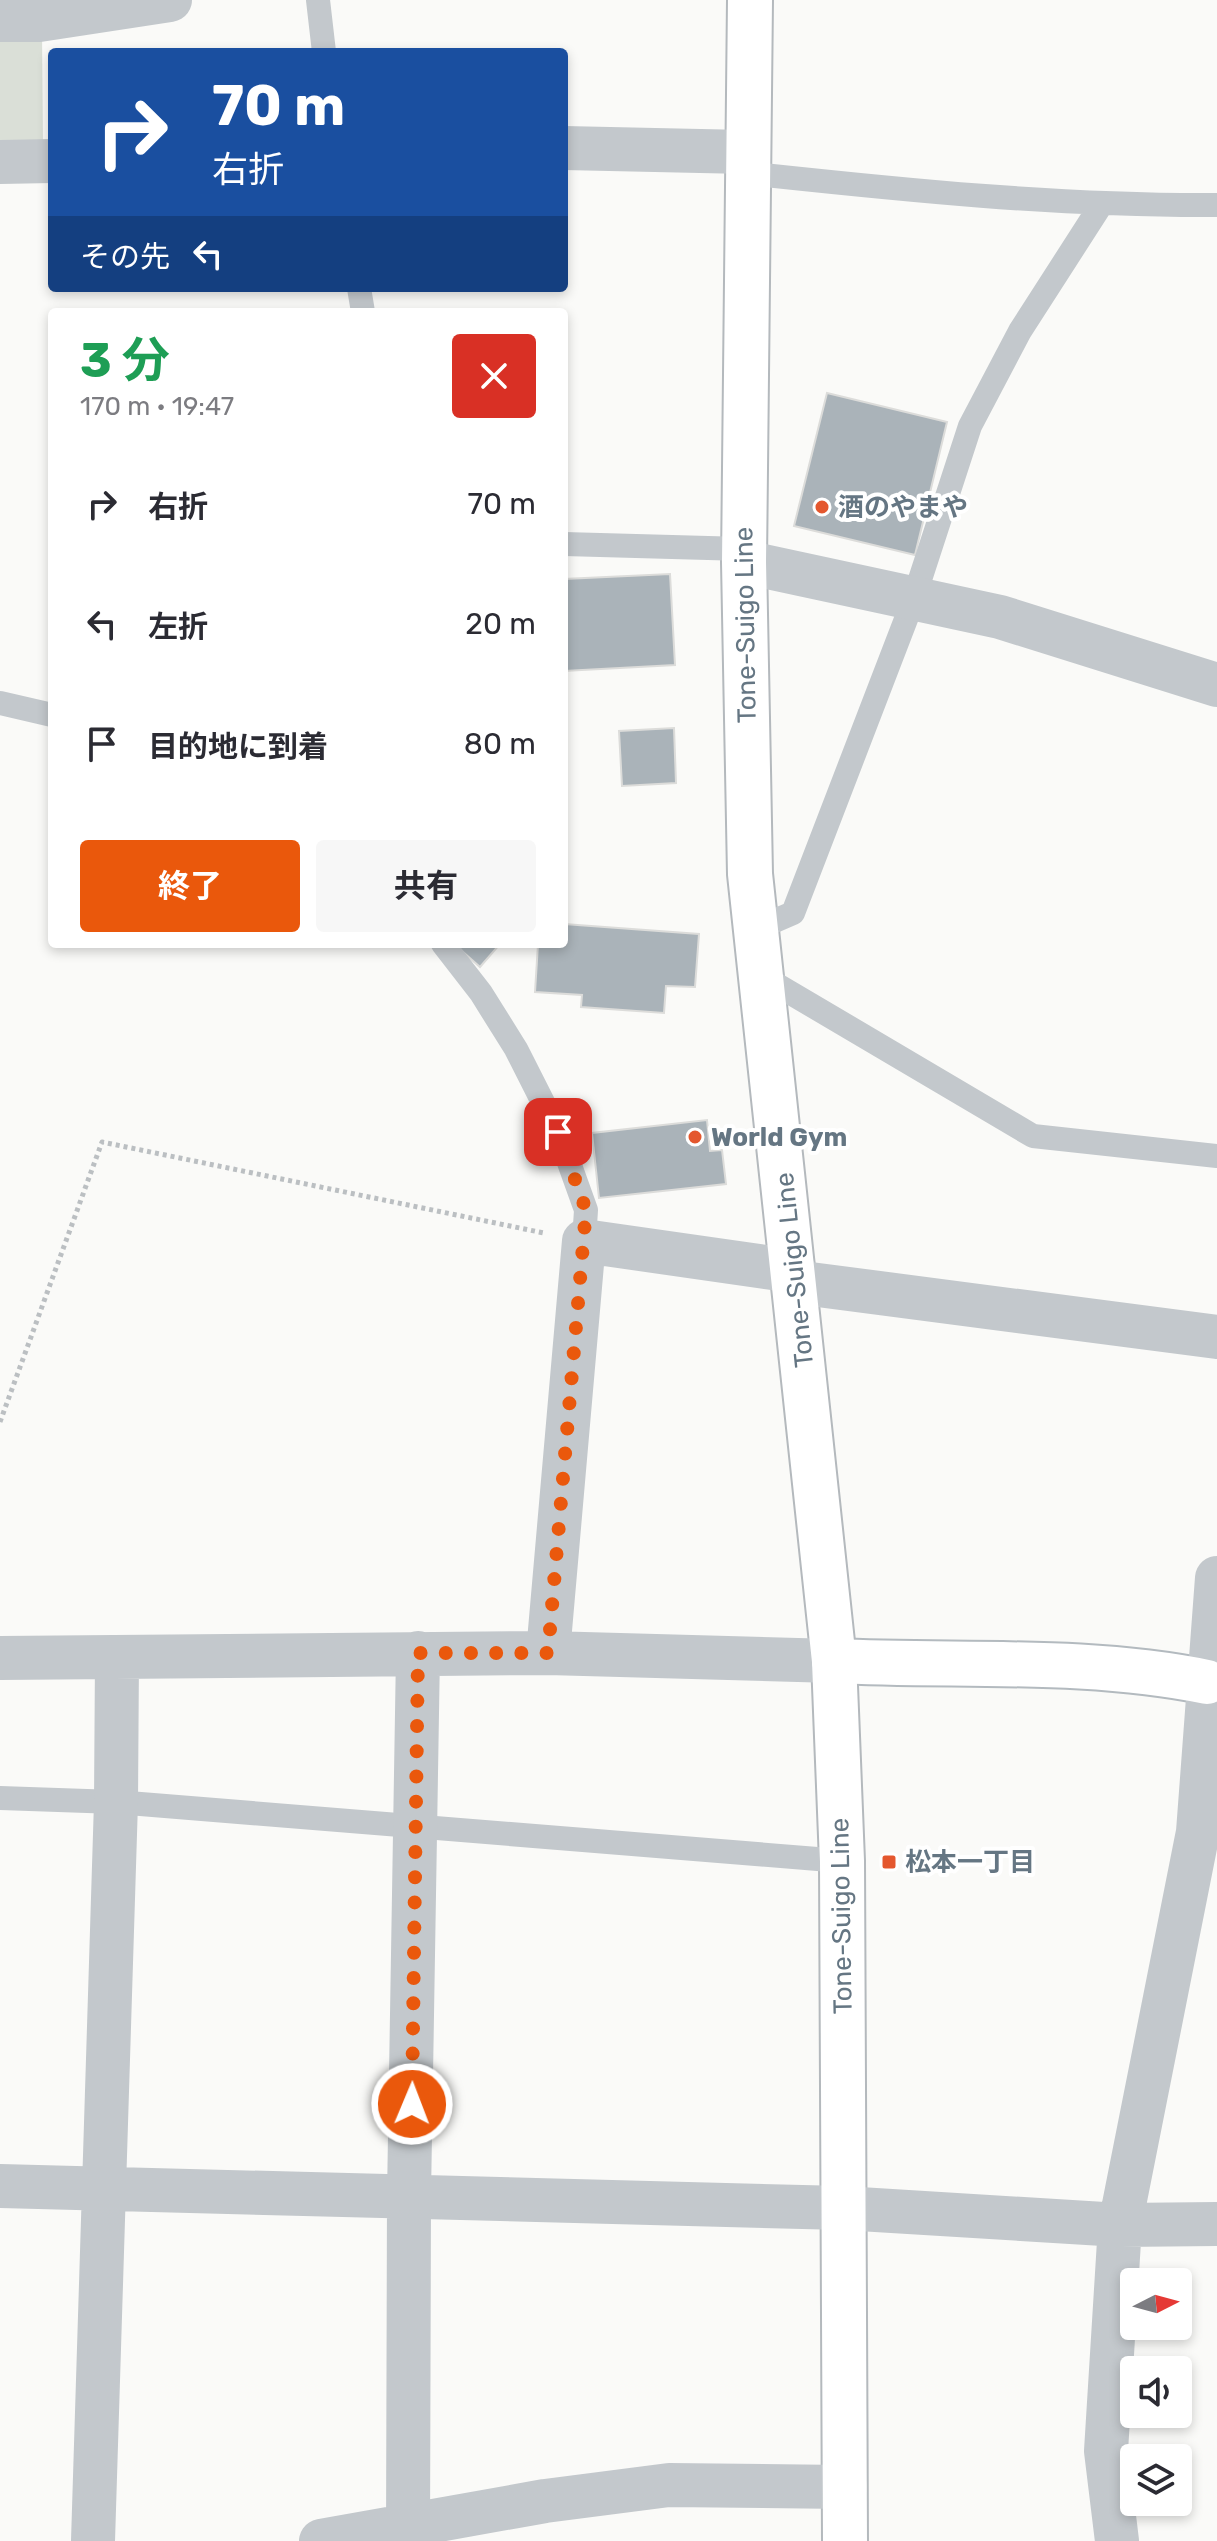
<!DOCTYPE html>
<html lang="ja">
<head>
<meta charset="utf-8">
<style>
  :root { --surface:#fff; --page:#f7f7f7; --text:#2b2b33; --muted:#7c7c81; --accent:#ea580c }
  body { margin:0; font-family:Rubik,"Noto Sans JP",sans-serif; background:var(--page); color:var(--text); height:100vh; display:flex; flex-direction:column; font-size:30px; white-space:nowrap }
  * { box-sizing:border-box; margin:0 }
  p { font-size:26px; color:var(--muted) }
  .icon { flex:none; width:44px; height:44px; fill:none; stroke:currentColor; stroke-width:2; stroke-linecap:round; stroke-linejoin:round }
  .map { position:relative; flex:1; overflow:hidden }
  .drawer { position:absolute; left:48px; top:308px; width:520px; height:640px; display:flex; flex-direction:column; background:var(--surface); border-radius:8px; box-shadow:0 4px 12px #0003 }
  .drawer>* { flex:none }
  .top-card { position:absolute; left:48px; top:48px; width:520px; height:244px; border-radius:8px; box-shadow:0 4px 12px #0003; background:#1a4fa0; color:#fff; overflow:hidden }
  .needle { width:52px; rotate:84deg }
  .buttons { position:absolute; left:1120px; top:2268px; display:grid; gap:16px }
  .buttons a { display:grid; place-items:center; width:72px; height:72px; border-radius:8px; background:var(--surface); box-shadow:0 4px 12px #0003; font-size:40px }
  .pin { position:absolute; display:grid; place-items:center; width:68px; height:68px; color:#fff; margin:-34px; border-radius:16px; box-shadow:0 4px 12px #0006 }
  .me { position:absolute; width:88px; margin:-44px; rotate:1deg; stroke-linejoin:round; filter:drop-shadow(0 0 6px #0008) }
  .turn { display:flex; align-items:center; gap:28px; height:168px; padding:0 32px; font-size:36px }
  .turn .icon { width:104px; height:104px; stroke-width:2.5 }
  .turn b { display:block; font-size:56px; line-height:68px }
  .then { display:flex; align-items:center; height:76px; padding:0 32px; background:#0003; gap:16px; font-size:30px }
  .round { display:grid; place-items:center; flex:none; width:84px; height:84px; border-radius:8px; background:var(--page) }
  .headline { display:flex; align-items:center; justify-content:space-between; height:136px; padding:0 32px }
  h1 { font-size:48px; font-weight:700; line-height:60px; color:#1e9e55 }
  .primary-button { display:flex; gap:16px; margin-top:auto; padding:16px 32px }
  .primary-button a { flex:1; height:92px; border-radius:8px; background:var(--accent); color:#fff; font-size:32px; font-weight:700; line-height:92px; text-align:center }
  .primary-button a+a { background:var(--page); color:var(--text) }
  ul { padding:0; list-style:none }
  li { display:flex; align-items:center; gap:24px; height:120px; padding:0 32px }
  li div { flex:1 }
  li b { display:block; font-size:30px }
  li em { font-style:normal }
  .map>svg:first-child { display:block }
</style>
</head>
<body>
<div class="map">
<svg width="1217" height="2541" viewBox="0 0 1217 2541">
  <rect width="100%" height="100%" fill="#fafaf8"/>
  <path fill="#dadfd7" d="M0,32H42L43,145L0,147Z"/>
  <path fill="#aab3b9" stroke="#dcdcda" stroke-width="2" d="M827,393L947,422L915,555L794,526Z
    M670,574L675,665L564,671V579Z
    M674,728L676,783L622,786L619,731Z
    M564,924L699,934L695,987L666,986L664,1013L581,1007L582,995L535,992L538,944H564Z
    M454,944H500L480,967Z
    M707,1120L710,1151L722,1150L726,1184L599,1198L592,1133Z"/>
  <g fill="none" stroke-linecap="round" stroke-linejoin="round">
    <defs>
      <path id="secondary" d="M834,1661C958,1667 1085,1657 1207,1682"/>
      <path id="highway" d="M750,0L744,562L750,874L834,1661L842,1861L845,2541"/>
    </defs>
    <use href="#secondary" stroke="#b3babf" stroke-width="48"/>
    <use href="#highway" stroke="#b4b9bd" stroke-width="48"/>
    <path stroke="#bbbfc2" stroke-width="5" stroke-dasharray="4 4" stroke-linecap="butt" d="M0,1422L102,1142L544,1233"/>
    <path stroke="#c3c8cc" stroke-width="24" d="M318,0L324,52
      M746,173C903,190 1059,206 1217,205
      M359,288L363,312
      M564,544L744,549
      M0,703L52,715
      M756,929L793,913L913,601L970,426L1020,331L1101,205
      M443,944L481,993L516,1049L558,1132L586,1210L584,1241
      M762,976L1033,1136L1217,1156
      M0,1798L116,1802L842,1861"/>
    <path stroke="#c3c8cc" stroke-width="44" d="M0,20H39L170,0
      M564,148L746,152
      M0,162L52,161
      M744,562L1000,617L1217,685
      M795,1282L1217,1337
      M548,1653L584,1241L794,1271
      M0,1658L548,1653L834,1661
      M0,2186L843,2208L1120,2225L1217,2224
      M93,2541L116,1802L117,1657
      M321,2541L545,2501L669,2485L845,2487
      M408,2541L409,2196L418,1653
      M1117,2541L1106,2451L1120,2225L1198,1832L1217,1578"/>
    <use href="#secondary" stroke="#fff" stroke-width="44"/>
    <use href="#highway" stroke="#fff" stroke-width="44"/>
  </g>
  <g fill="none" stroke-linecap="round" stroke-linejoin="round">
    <path stroke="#ea580c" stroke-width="14" stroke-dasharray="0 25.2" d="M412,2104L418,1653H548L586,1210L558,1132"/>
  </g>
  <g fill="#e4572e" stroke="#fff" stroke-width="3">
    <circle cx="822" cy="507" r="8"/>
    <circle cx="695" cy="1137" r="8"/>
    <rect x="881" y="1854" width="16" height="16" rx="4"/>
  </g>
  <g text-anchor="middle" stroke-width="8" stroke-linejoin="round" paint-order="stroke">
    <g font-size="26" font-weight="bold" fill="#657683" stroke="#fff" text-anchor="start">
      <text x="838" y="516">酒のやまや</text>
      <text x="711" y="1146">World Gym</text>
      <text x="905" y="1871">松本一丁目</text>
    </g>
    <g font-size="26" fill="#657683" stroke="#fff">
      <text transform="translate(745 625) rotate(-91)" y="9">Tone-Suigo Line</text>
      <text transform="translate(794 1270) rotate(-96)" y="9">Tone-Suigo Line</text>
      <text transform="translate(841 1916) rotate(-91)" y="9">Tone-Suigo Line</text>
    </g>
  </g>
</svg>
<div class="buttons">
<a><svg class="needle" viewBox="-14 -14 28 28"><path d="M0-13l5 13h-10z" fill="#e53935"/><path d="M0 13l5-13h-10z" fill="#7c7c81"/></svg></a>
<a><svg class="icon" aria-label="sound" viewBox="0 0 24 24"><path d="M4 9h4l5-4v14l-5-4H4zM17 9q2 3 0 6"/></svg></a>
<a><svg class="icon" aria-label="layers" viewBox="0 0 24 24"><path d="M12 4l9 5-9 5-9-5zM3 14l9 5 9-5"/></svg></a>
</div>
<div class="pin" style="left:558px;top:1132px;background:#d93025"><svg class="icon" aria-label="arrive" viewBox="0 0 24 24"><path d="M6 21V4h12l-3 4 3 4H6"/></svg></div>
<svg class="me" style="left:412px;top:2104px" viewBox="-20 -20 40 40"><circle r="17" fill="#ea580c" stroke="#fff" stroke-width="3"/><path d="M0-11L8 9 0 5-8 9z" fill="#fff"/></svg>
<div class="top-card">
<div class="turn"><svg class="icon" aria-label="right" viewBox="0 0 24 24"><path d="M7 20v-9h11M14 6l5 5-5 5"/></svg><div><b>70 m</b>右折</div></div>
<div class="then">その先<svg class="icon" aria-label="left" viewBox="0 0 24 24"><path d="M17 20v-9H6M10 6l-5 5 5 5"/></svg></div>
</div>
<section class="drawer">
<div class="headline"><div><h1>3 分</h1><p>170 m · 19:47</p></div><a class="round" style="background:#d93025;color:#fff"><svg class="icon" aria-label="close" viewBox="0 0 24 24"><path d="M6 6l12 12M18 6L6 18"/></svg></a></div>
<ul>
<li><svg class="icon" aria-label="right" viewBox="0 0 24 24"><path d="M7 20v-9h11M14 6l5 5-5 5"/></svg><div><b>右折</b></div><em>70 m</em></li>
<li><svg class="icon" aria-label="left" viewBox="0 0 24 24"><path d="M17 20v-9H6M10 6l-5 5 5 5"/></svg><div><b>左折</b></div><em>20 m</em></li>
<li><svg class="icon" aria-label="arrive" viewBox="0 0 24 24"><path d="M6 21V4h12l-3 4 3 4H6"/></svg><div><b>目的地に到着</b></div><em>80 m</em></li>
</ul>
<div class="primary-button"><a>終了</a><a>共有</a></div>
</section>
</div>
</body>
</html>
